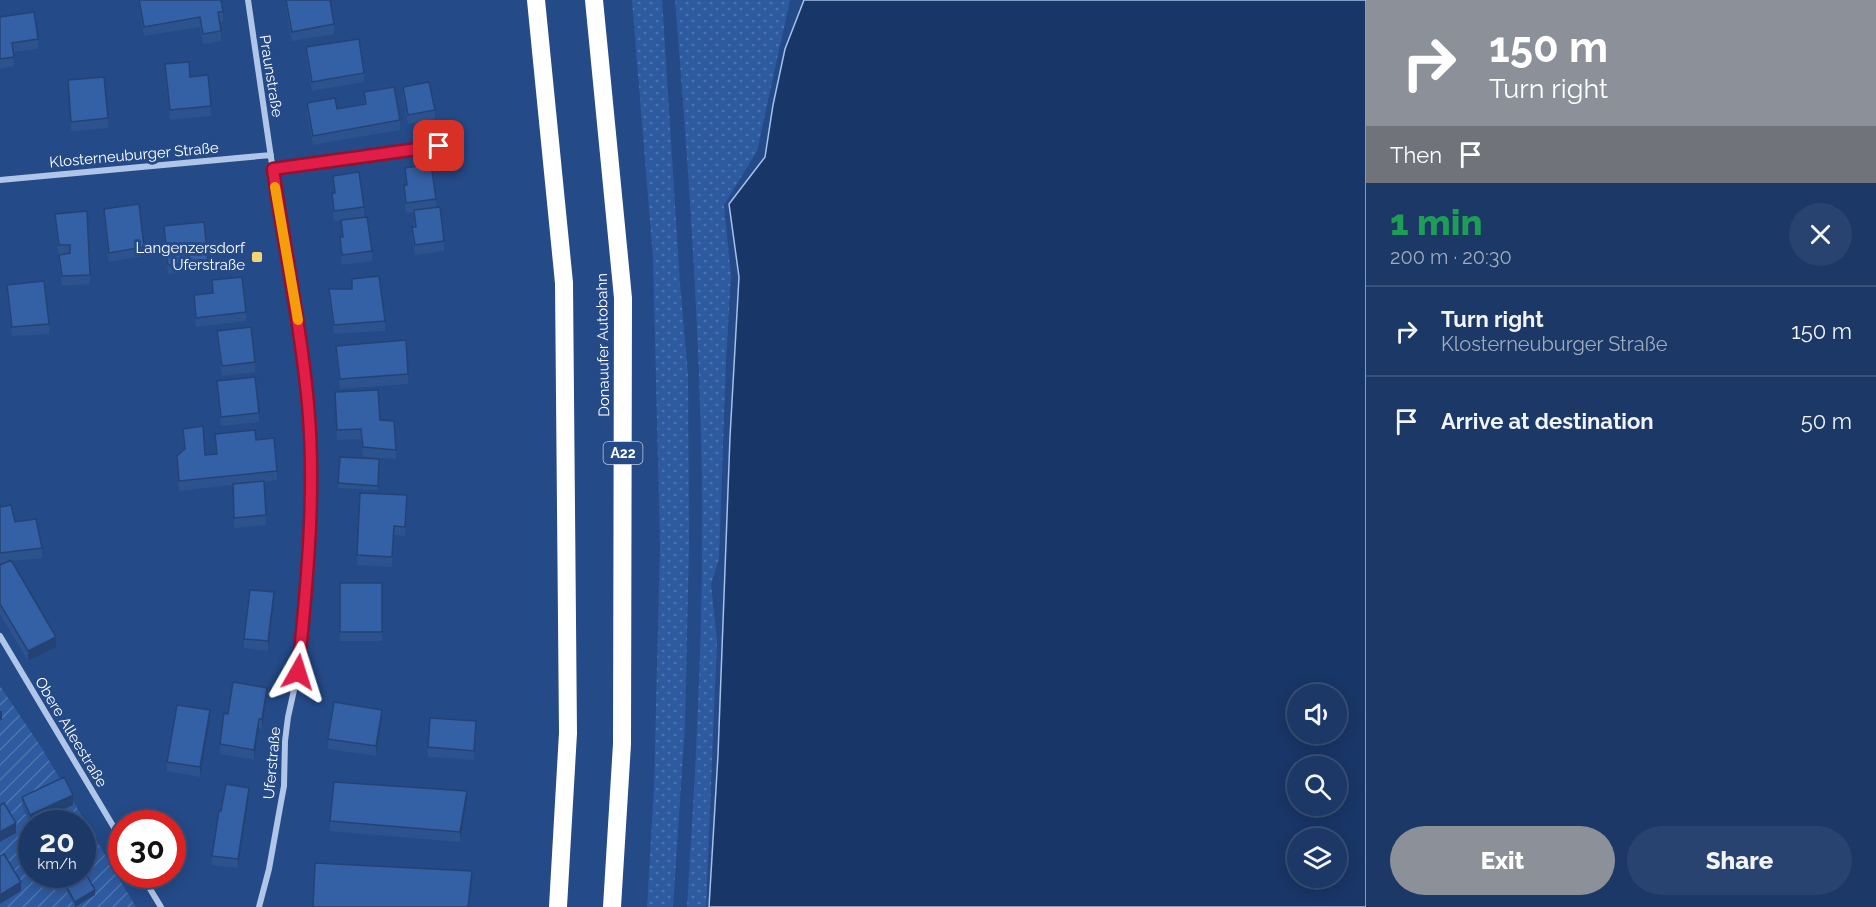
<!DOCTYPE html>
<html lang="en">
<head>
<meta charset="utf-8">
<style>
  :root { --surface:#1b3866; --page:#28436f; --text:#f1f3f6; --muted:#a0acbf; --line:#39527a; --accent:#8c9099 }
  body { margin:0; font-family:Raleway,sans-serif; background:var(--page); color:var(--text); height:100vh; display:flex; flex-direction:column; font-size:22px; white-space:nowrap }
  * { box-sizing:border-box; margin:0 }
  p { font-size:20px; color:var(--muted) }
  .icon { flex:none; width:33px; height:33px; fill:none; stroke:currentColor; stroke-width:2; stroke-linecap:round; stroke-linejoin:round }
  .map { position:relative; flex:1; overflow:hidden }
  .side { display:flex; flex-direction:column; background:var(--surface); width:510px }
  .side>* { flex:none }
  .guide { background:#8c9099; color:#fff; overflow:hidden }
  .controls { position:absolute; left:1287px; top:684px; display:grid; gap:12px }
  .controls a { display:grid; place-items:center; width:60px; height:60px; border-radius:50%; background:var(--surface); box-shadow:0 3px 15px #0003,0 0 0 2px var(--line); font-size:30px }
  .speed { position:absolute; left:18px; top:810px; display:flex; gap:12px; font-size:30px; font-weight:700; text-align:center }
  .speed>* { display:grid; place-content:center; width:78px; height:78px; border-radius:50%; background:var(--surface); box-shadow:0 3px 15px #0003,0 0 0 2px var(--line); line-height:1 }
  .speed small { font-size:15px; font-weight:400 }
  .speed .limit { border:9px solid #d22; background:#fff; color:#111 }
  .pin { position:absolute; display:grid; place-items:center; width:51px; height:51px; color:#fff; margin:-26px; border-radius:12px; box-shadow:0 3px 9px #0006 }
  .me { position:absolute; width:66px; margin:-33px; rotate:6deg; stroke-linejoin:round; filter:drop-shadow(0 0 4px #0008) }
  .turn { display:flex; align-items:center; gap:21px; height:126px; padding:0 24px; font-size:27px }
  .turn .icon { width:78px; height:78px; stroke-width:2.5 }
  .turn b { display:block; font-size:42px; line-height:51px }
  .then { display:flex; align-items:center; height:57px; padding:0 24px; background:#0003; gap:12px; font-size:22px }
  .round { display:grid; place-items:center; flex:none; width:63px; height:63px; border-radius:32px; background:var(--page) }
  .summary { display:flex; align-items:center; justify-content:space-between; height:102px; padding:0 24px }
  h1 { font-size:36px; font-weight:800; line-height:45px; color:#1e9e55 }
  .action { display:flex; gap:12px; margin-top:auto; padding:12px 24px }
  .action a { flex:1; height:69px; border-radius:36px; background:var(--accent); color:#fff; font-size:24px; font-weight:800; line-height:69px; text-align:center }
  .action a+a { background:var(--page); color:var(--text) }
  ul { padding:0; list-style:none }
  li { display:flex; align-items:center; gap:18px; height:90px; padding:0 24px; border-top:2px solid var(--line) }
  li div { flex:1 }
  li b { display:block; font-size:22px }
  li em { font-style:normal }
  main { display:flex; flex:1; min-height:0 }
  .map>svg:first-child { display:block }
</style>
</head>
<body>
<main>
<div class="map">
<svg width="1366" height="907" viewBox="0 0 1366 907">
  <defs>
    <pattern id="grass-dots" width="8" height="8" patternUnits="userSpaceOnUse" patternTransform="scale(1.5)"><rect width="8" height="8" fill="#2e5ba0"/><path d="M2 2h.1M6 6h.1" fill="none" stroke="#4d74ae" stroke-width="1.8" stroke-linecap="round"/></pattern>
    <pattern id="garden-furrows" width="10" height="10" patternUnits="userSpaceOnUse" patternTransform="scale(1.5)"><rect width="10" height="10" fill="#2e5ba0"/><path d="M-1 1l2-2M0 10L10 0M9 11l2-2" fill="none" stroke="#4d74ae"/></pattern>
  </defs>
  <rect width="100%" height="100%" fill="#244a88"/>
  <path fill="url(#grass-dots)" d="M632,0H662L680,284L688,375L689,546L685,724L673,907H647L654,789L660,545L653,258Z
    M675,0H790L757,151L724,205L731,276L726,361L719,559L711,584L717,641L706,907H687C696,764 704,621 702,478C699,319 688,159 675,0Z"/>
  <path fill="url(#garden-furrows)" fill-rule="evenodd" d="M0,686L41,747L136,907H0ZM32,824H82V874H32Z"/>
  <path fill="#193668" stroke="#a4c1ea" stroke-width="1.5" fill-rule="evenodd" d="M804,0H1366V907H709L718,755L730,437L739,277L729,204L765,157L773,105L785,49ZM1298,694H1336V734H1298ZM1298,766H1336V806H1298ZM1298,838H1336V878H1298Z"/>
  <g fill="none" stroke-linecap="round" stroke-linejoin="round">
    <path stroke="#b0c6e9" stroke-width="6" d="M248,0L285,253L301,340L309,406L311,491L305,600L298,672L288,717L285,741L284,786L281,802L269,869L259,907
      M273,169L439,146
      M0,180L271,155
      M0,636L122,841
      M141,874L161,907"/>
    <path stroke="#fff" stroke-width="18" d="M536,0L564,283L568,733L558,907
      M594,0L623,298L622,744L612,907"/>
  </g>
  <path fill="#2d538e" d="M138,0H221L223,12V21L220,22L221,31V41L203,44L200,27L144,36Z
    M286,0L334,24V34L292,41L286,9Z
    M0,17L38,39V49L13,52L14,66L0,69Z
    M306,47L364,73V82L312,91L306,57Z
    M165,64L190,77L211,106V116L170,120L165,74Z
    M68,80L108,118V128L71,131Z
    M403,87L435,110V119L408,124L403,96Z
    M364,92L400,120V130L313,145L307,113V103L337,109L364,104Z
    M405,168L436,199V207L444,241V251L415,255L412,237V227H414V212L406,213L404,195V185H406Z
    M333,176L364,207V217L334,221L332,203V193H334Z
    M104,209L144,247V256L109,262L104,219Z
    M55,214L90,275V284L62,286L59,264Z
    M341,220L372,251V261L342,265L340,247V237H342Z
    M164,226L208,260V270L168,274L164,236Z
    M212,280L246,312V321L196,327L194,304V295L212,293Z
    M7,285L49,324V334L12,336L7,294Z
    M329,289L385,321V331L334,334L329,299Z
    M217,331L255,362V372L222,376L217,341Z
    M336,346L408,374V384L340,389L336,356Z
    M217,381L259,413V422L221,426L217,391Z
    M335,392L380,420L396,450V459L363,457L361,439L337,440Z
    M183,429L205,455L216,454L215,434L256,440L277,471V480L264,482L266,525L234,528L233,485L179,491L177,456L184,450Z
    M340,457L379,459L378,490L338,488Z
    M407,505L405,536L394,535L392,567L357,565V555Z
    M0,507L42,548V558L12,561L56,647L28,661L0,614V565L6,562L0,563Z
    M340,583H382V641H340Z
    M274,602L268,651L244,648V639Z
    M267,697L262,729L259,728L254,760L220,754V744Z
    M382,719L376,756L328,749V739Z
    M210,720L200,777L167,771V762Z
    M476,730L474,760L428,757V747Z
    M22,797L73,805L30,824L22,806Z
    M249,798L238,868L212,865V856L221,811Z
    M467,800L460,842L330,831V821Z
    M66,886L95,895L75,907L66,890Z"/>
  <path fill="#244374" d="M274,592V602L268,651V641Z
    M56,637V647L28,661V651Z
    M267,688V697L262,729V719Z
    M210,710V720L200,777V767Z
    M382,710V719L376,756V746Z
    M0,711H2V720L0,721Z
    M259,719V728L254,760V750Z
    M249,788V798L238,868V859Z
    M467,791V800L460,842V832Z
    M73,795V805L30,824V815Z
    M16,823V833L0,842V832Z
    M472,871V881L469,907H468Z
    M21,882V891L0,904V895Z
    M95,890V895L75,907V902Z"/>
  <path fill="#3460a5" stroke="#244374" stroke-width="1.5" d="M139,0H221L223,12H218L221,31L203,34L200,17L144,27Z
    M286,0H330L334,24L292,32Z
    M34,12L38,39L12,43L14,57L0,59V17Z
    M359,39L364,73L312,82L306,47Z
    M189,62L190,77L208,75L211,106L170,110L165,64Z
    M104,77L108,118L71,122L68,80Z
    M429,82L435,110L408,115L403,87Z
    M394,87L400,120L313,136L307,103L335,98L337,109L366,104L364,92Z
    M431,164L436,199L406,203L404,185H407L405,168Z
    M359,172L364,207L334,211L332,193H335L333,176Z
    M139,204L144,247L109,253L104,209Z
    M440,207L444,241L415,245L412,227H416L414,210Z
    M87,211L90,275L62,276L59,255L70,253V245H59L55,214Z
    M367,217L372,251L342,255L340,237H343L341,220Z
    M204,222L208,260L168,265L164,226Z
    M379,276L385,321L334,325L329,289H352V279Z
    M242,277L246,312L196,318L194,295L213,293L212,280Z
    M44,281L49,324L12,327L7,285Z
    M251,327L255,362L222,366L217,331Z
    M406,340L408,374L340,379L336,346Z
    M255,377L259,413L221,417L217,381Z
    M378,390L380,420L394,421L396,450L363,447L361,429L337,430L335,392Z
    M203,426L205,455L217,454L215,434L255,430L256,440L274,438L277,471L179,481L177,456L185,449L183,429Z
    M340,457L379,459L378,486L338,483Z
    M264,481L266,515L234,518L233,484Z
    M360,493L407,495L405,527L394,526L392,557L357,555Z
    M11,505L15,522L36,519L42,548L0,553V507Z
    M11,560L56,637L28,651L0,604V565Z
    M340,583H382V632H340Z
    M250,590L274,592L268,641L244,639Z
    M233,682L267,688L262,719H259L254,750L220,744L224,713L228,714Z
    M334,702L382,710L376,746L328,739Z
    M177,705L210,710L200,767L167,762Z
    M430,718L476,721L474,751L428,747Z
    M64,777L73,795L30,815L22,797Z
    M334,782L467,791L460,832L330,821Z
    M226,784L249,788L238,859L212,856L219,811H221Z
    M4,803L16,823L0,832V805Z
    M4,854L21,882L0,895V856Z
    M315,863L472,871L468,907H313Z
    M86,874L95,890L75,902L66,886Z"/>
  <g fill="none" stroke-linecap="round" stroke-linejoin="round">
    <defs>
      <path id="route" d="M298,672C307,585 316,491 308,404C301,325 284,247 273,169L439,146"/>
    </defs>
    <use href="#route" stroke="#92132f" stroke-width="15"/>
    <use href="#route" stroke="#e11d48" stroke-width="10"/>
    <path stroke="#f59e0b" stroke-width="10" d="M275,187L298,320"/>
  </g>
  <rect fill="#f4d673" stroke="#244a88" stroke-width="2" x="251" y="251" width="12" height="12" rx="3"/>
  <g text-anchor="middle" stroke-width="6" stroke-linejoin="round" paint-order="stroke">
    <rect fill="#244a88" stroke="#bdc9db" stroke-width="1.5" x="603.5" y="442" width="39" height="22" rx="4.5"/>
    <g font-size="14" font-weight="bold" fill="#fff">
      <text x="623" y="458">A22</text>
    </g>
    <g font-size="15" fill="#fff" stroke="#244a88">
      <text transform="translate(271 76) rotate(81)" y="5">Praunstraße</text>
      <text transform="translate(134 155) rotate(-5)" y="5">Klosterneuburger Straße</text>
      <text transform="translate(603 345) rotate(-91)" y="5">Donauufer Autobahn</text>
      <text transform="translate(71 732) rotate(59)" y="5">Obere Alleestraße</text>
      <text transform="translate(272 763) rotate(-85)" y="5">Uferstraße</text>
    </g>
    <g font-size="15" fill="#fff" stroke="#244a88" text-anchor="end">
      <text x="245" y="253">Langenzersdorf<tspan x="245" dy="17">Uferstraße</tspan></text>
    </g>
  </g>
</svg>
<div class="controls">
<a><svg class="icon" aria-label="sound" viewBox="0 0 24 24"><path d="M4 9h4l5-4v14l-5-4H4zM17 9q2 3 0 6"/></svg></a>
<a><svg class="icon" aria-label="search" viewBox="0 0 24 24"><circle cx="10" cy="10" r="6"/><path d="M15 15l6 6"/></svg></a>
<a><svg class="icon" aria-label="layers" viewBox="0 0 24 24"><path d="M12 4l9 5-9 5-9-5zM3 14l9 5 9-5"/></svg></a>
</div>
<div class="speed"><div>20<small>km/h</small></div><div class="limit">30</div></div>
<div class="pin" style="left:439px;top:146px;background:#d93025"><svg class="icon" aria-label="arrive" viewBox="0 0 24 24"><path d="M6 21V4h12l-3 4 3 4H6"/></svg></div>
<svg class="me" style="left:298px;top:672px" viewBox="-20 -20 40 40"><path d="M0-17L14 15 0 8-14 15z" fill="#e11d48" stroke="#fff" stroke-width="4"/></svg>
</div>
<section class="side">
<div class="guide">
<div class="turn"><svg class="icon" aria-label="right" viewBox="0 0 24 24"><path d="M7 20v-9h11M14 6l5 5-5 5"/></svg><div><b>150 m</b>Turn right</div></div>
<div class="then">Then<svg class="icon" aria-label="arrive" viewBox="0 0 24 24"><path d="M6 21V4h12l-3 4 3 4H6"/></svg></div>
</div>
<div class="summary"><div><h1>1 min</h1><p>200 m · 20:30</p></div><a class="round"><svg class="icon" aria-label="close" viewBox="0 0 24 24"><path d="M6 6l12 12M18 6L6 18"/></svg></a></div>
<ul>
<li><svg class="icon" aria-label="right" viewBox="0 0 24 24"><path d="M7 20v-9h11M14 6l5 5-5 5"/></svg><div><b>Turn right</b><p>Klosterneuburger Straße</p></div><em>150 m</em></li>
<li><svg class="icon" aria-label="arrive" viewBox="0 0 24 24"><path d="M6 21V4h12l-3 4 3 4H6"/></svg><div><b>Arrive at destination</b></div><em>50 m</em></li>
</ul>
<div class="action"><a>Exit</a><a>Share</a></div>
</section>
</main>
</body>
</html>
